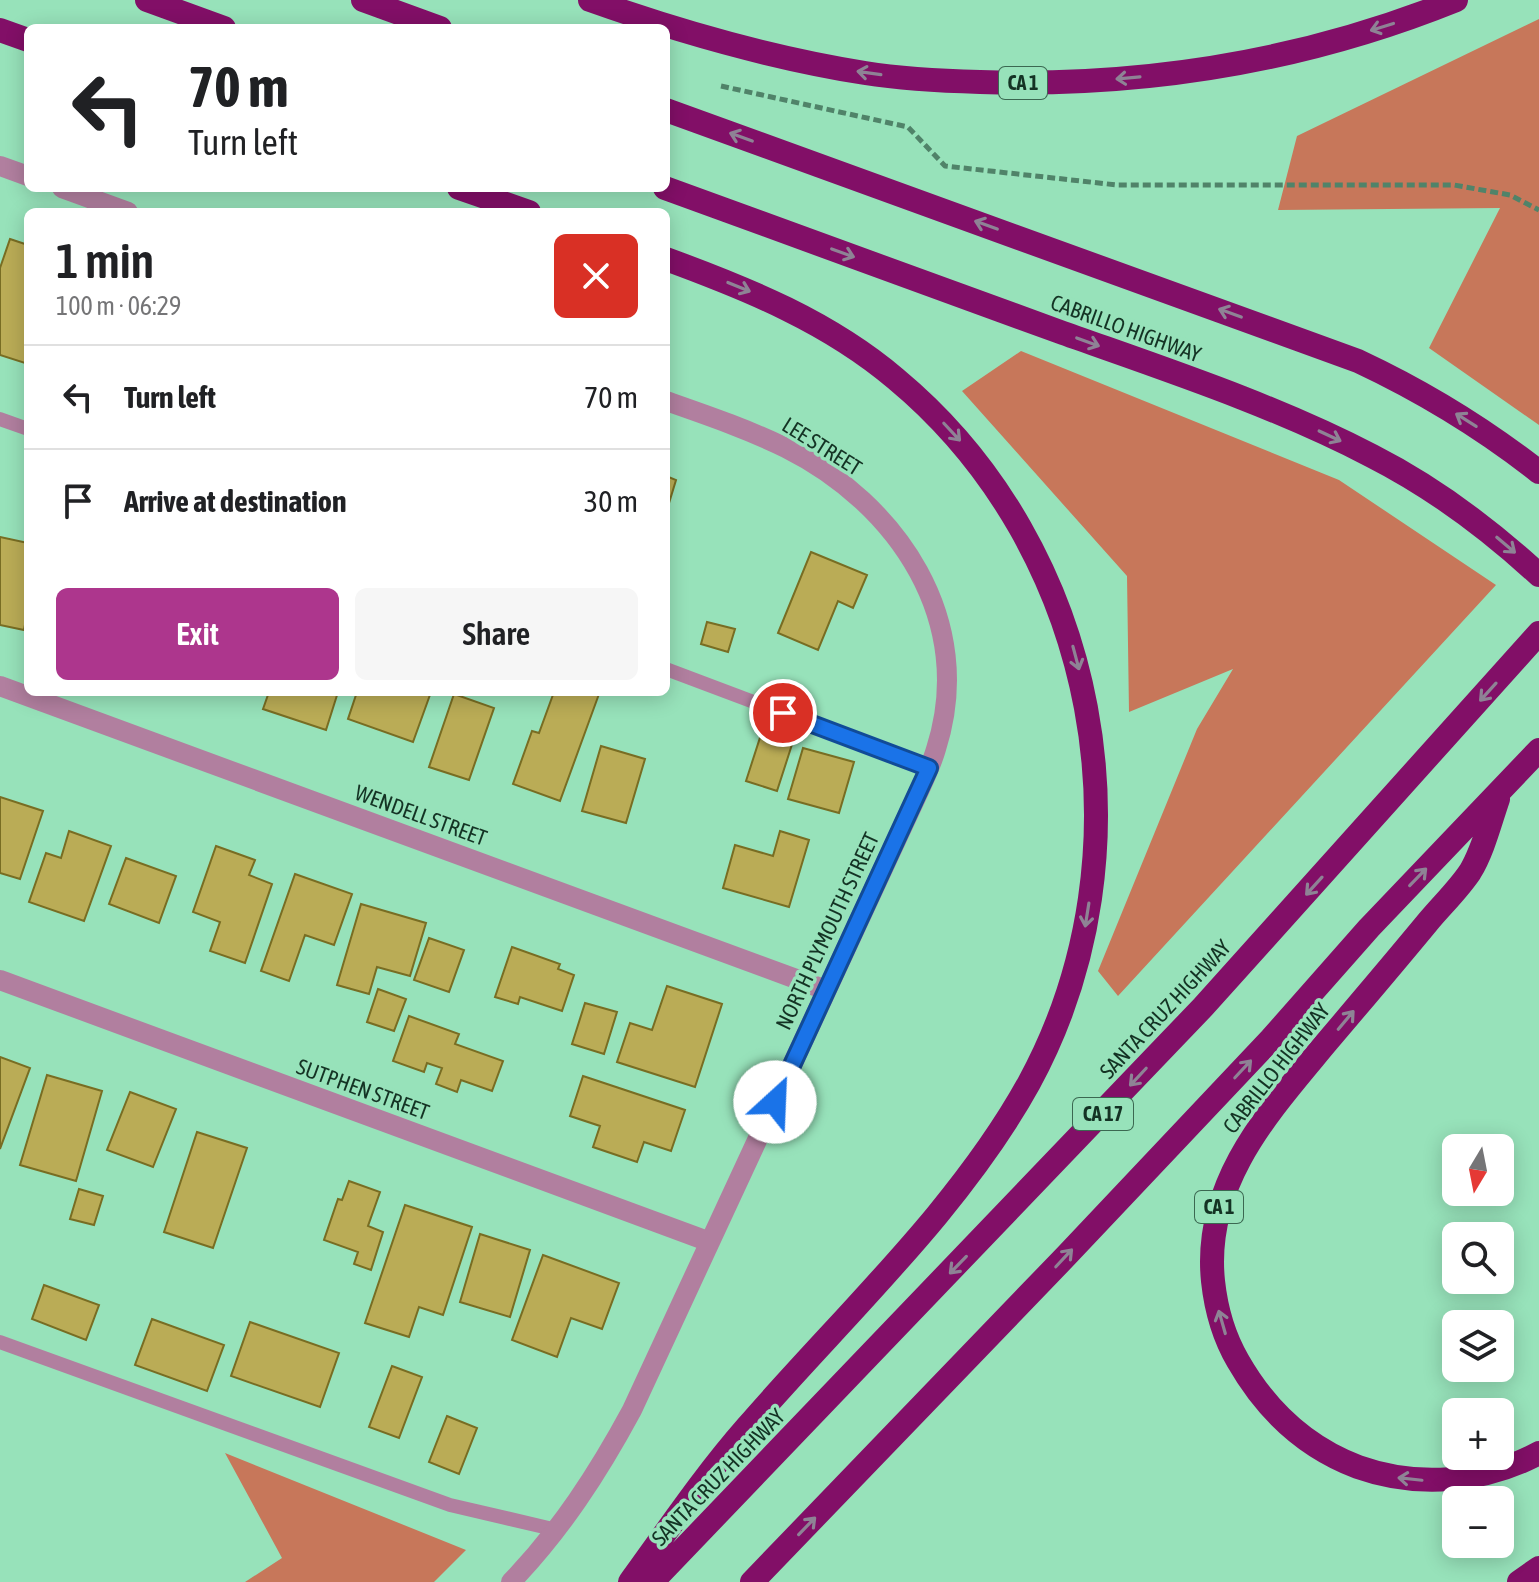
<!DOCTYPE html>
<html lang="en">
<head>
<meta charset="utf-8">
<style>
  :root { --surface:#fff; --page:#f6f6f6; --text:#202124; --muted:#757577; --line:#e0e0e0; --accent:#ad368d }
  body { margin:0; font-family:"Asap Condensed",sans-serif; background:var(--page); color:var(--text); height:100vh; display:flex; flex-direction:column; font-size:30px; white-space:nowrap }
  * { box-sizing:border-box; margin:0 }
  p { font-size:26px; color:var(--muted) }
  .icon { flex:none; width:44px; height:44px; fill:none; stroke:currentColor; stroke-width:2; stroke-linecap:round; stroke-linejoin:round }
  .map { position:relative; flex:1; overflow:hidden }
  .sheet { position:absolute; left:24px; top:208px; width:646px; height:488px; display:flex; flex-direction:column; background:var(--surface); border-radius:12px; box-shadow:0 4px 20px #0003 }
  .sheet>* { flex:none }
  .hud { position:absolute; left:24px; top:24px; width:646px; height:168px; border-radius:12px; box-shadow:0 4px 20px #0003; background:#fff; color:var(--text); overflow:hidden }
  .needle { width:52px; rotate:190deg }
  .fabs { position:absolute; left:1442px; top:1134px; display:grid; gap:16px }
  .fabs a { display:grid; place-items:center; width:72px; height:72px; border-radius:12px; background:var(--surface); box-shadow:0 4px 20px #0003; font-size:40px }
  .pin { position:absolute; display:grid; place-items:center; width:68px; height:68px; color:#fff; margin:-34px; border:4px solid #fff; border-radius:50%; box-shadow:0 2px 8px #0007 }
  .me { position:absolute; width:88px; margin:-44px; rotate:25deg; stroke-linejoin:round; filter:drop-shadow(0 0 6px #0008) }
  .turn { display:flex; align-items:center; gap:28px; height:168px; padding:0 32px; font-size:36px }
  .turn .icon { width:104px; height:104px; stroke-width:2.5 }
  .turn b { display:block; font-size:56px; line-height:68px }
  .round { display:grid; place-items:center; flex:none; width:84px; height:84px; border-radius:12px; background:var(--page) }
  .headline { display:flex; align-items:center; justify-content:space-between; height:136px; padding:0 32px }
  h1 { font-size:48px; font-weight:600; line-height:60px }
  .primary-button { display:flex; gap:16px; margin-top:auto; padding:16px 32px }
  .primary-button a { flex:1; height:92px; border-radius:12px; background:var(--accent); color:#fff; font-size:32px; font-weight:600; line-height:92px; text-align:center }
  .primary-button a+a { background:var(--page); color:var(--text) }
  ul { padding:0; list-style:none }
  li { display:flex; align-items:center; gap:24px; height:104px; padding:0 32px; border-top:2px solid var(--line) }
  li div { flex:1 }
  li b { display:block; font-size:30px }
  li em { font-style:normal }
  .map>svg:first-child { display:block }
</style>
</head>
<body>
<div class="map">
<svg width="1539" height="1582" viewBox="0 0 1539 1582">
  <rect width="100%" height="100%" fill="#97e2ba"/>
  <path fill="#c7775a" d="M1539,19V425L1429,348L1500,208L1278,210L1297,136Z
    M1021,351L1339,480L1496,585L1118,996L1098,971L1197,729L1233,669L1129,712L1127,576L962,391Z
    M225,1453L466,1550L434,1582H245L282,1558Z"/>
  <path fill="#baac56" stroke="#786d23" stroke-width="2" d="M10,239L28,245V364L0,355V268Z
    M666,476L676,480L666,513Z
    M0,537L28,543V609L24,630L0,625Z
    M811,552L867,575L853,608L838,601L818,650L778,633Z
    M707,622L735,629L728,652L701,644Z
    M269,692H338L326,730L263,709Z
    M357,692H431L413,742L348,719Z
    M554,692L599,694L560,801L513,784L532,731L539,733Z
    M454,694L494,708L469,780L429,767Z
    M766,719L797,729L777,791L746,781Z
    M601,746L645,759L626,823L582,811Z
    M803,748L854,762L839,813L788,799Z
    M0,797L43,811L20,879L0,873Z
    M69,831L111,846L84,921L29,902L46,853L61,858Z
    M780,831L809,840L789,907L723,888L735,845L773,856Z
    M216,846L255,860L249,875L272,884L245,963L210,951L220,922L193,912Z
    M126,858L176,876L159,923L109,904Z
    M295,874L352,894L334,945L305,935L289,981L261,971Z
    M361,904L426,923L410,976L377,967L369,994L337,985Z
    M429,938L464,950L449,992L414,980Z
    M512,947L560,964L558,969L574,975L562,1011L520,997L518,1004L495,997Z
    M667,986L722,1004L695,1087L617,1062L630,1023L652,1030Z
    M378,989L406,999L394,1031L367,1022Z
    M585,1003L617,1012L604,1054L572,1044Z
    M409,1016L459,1034L455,1044L503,1061L492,1091L461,1080L457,1092L436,1084L442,1068L427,1063L424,1072L393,1061Z
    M0,1057L30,1068L0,1149Z
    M47,1075L102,1091L76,1181L20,1165Z
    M583,1076L685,1110L671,1151L644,1142L637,1162L593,1147L600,1126L570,1116Z
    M130,1092L176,1109L153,1167L107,1150Z
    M197,1132L247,1148L213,1248L164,1232Z
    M349,1181L380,1192L368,1226L383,1232L371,1270L354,1264L358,1252L324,1240L338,1199L342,1200Z
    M79,1189L103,1196L94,1225L70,1219Z
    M405,1205L472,1227L443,1315L419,1307L409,1337L365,1323Z
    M480,1234L530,1250L510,1317L460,1302Z
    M543,1255L619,1283L602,1329L571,1318L557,1357L512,1340Z
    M44,1285L99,1305L86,1340L32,1319Z
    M152,1319L224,1345L207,1391L135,1365Z
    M250,1322L339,1353L320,1407L231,1376Z
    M392,1366L422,1377L399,1438L369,1427Z
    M447,1416L477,1428L459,1474L429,1462Z"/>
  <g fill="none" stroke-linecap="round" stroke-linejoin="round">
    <path stroke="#508369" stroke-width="5" stroke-dasharray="8 4" stroke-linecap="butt" d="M721,86L908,127L945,166L1117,185H1454L1510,195L1539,210"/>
    <path stroke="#b17f9f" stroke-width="14" d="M0,419L28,429
      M666,669L929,768
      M0,1342L450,1505L557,1530"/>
    <path stroke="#b17f9f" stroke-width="20" d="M0,166L28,176
      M62,188L128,212
      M0,686L826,990
      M0,980L710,1242
      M511,1582C561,1530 598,1473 632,1410L920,789C926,776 932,763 936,749C977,621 898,504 786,448C747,429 706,415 666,401"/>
    <path stroke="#820f67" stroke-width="24" d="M147,0L224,28
      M363,0L440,28
      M590,0C680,32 771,58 865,73C903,79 942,81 980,82C1143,87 1305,61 1456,0
      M0,30L28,40
      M666,110L1358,361C1422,391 1483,428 1539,472
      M459,188L529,212
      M665,188C797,236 930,284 1063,333C1167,370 1274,405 1372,456C1433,487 1489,529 1539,575
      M1498,799C1490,822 1483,851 1470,872C1458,890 1441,906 1427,923C1394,963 1360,1003 1326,1043C1268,1113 1203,1183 1213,1281C1216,1309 1224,1337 1238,1361C1266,1410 1305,1447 1358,1467C1417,1488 1483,1483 1539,1453
      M630,1582C668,1530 704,1476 747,1427C841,1318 959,1210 1029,1083C1155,851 1099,548 896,379C829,322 748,289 666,259
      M652,1582L1203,1007L1539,633
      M752,1582L1066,1256L1271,1039L1369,928L1539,750
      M1519,1582L1539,1568"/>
  </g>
  <defs><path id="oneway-shaft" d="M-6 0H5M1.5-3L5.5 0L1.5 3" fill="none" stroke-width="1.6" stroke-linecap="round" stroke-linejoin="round" transform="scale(2)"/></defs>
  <g stroke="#8e8395">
    <use href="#oneway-shaft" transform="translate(1382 27) rotate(163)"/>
    <use href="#oneway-shaft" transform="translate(869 73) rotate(-172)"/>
    <use href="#oneway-shaft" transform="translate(1128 78) rotate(175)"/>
    <use href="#oneway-shaft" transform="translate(741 137) rotate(-160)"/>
    <use href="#oneway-shaft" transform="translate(986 225) rotate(-160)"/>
    <use href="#oneway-shaft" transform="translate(843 253) rotate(20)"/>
    <use href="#oneway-shaft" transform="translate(739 287) rotate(22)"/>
    <use href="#oneway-shaft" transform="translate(1230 313) rotate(-160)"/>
    <use href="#oneway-shaft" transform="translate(1088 342) rotate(20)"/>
    <use href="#oneway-shaft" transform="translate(1466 420) rotate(-148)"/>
    <use href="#oneway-shaft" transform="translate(952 432) rotate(47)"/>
    <use href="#oneway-shaft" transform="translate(1330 436) rotate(25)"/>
    <use href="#oneway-shaft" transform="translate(1506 545) rotate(40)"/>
    <use href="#oneway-shaft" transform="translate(1076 658) rotate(75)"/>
    <use href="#oneway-shaft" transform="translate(1488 692) rotate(132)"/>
    <use href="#oneway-shaft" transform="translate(1418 877) rotate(-46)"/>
    <use href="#oneway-shaft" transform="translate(1314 886) rotate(132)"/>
    <use href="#oneway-shaft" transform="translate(1087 915) rotate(99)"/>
    <use href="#oneway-shaft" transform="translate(1346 1020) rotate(-50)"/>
    <use href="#oneway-shaft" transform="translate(1243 1069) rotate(-47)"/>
    <use href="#oneway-shaft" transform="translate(1138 1077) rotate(133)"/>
    <use href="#oneway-shaft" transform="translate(1064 1258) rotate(-47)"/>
    <use href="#oneway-shaft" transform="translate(958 1265) rotate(134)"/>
    <use href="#oneway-shaft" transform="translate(1222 1322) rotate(-106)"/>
    <use href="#oneway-shaft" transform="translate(1410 1479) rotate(-174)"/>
    <use href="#oneway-shaft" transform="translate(807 1526) rotate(-46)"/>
  </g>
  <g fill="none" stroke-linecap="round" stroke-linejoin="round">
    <defs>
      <path id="route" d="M775,1102L929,768L783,713"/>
    </defs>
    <use href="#route" stroke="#114b97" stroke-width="20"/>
    <use href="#route" stroke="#1a73e8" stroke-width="14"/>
  </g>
  <g text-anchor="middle" stroke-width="7" stroke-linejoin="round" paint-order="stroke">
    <g fill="#97e2ba" stroke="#3b6851" stroke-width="2">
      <rect x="999" y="67" width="48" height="32" rx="6"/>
      <rect x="1073" y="1098" width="60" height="32" rx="6"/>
      <rect x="1195" y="1191" width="48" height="32" rx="6"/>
    </g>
    <g font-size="20" font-weight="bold" fill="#143324">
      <text x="1023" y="90">CA 1</text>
      <text x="1103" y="1121">CA 17</text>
      <text x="1219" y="1214">CA 1</text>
    </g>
    <g font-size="22" fill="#143324" stroke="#97e2ba">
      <text transform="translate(1126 328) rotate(20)" y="8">CABRILLO HIGHWAY</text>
      <text transform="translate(822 446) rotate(32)" y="8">LEE STREET</text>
      <text transform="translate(421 815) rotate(20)" y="8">WENDELL STREET</text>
      <text transform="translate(827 931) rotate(-65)" y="8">NORTH PLYMOUTH STREET</text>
      <text transform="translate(1165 1009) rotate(-47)" y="8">SANTA CRUZ HIGHWAY</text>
      <text transform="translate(1276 1068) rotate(-52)" y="8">CABRILLO HIGHWAY</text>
      <text transform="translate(363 1089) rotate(20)" y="8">SUTPHEN STREET</text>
      <text transform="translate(718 1477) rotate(-46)" y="8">SANTA CRUZ HIGHWAY</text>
    </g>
  </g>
</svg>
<div class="fabs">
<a><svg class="needle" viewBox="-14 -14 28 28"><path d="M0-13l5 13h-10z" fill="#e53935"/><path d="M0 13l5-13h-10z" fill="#757577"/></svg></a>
<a><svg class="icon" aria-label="search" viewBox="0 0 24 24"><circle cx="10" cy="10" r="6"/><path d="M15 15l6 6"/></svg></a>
<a><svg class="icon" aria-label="layers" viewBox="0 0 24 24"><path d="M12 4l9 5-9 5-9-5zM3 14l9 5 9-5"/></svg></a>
<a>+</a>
<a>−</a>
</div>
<div class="pin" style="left:783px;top:713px;background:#d93025"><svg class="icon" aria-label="arrive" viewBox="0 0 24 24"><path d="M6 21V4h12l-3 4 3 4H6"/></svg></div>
<svg class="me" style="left:775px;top:1102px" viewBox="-20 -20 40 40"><circle r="19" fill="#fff"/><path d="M0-13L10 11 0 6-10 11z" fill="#1a73e8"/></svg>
<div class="hud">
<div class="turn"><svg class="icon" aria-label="left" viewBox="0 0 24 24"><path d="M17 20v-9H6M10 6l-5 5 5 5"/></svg><div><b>70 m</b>Turn left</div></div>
</div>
<section class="sheet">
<div class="headline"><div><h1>1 min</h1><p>100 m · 06:29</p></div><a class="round" style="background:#d93025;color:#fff"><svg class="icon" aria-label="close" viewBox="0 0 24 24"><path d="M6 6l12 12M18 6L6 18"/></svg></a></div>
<ul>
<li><svg class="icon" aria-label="left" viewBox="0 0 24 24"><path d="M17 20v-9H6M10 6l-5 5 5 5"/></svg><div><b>Turn left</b></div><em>70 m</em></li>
<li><svg class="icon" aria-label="arrive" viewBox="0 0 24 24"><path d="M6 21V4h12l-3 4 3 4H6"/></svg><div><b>Arrive at destination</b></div><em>30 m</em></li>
</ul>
<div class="primary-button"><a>Exit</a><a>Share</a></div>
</section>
</div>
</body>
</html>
